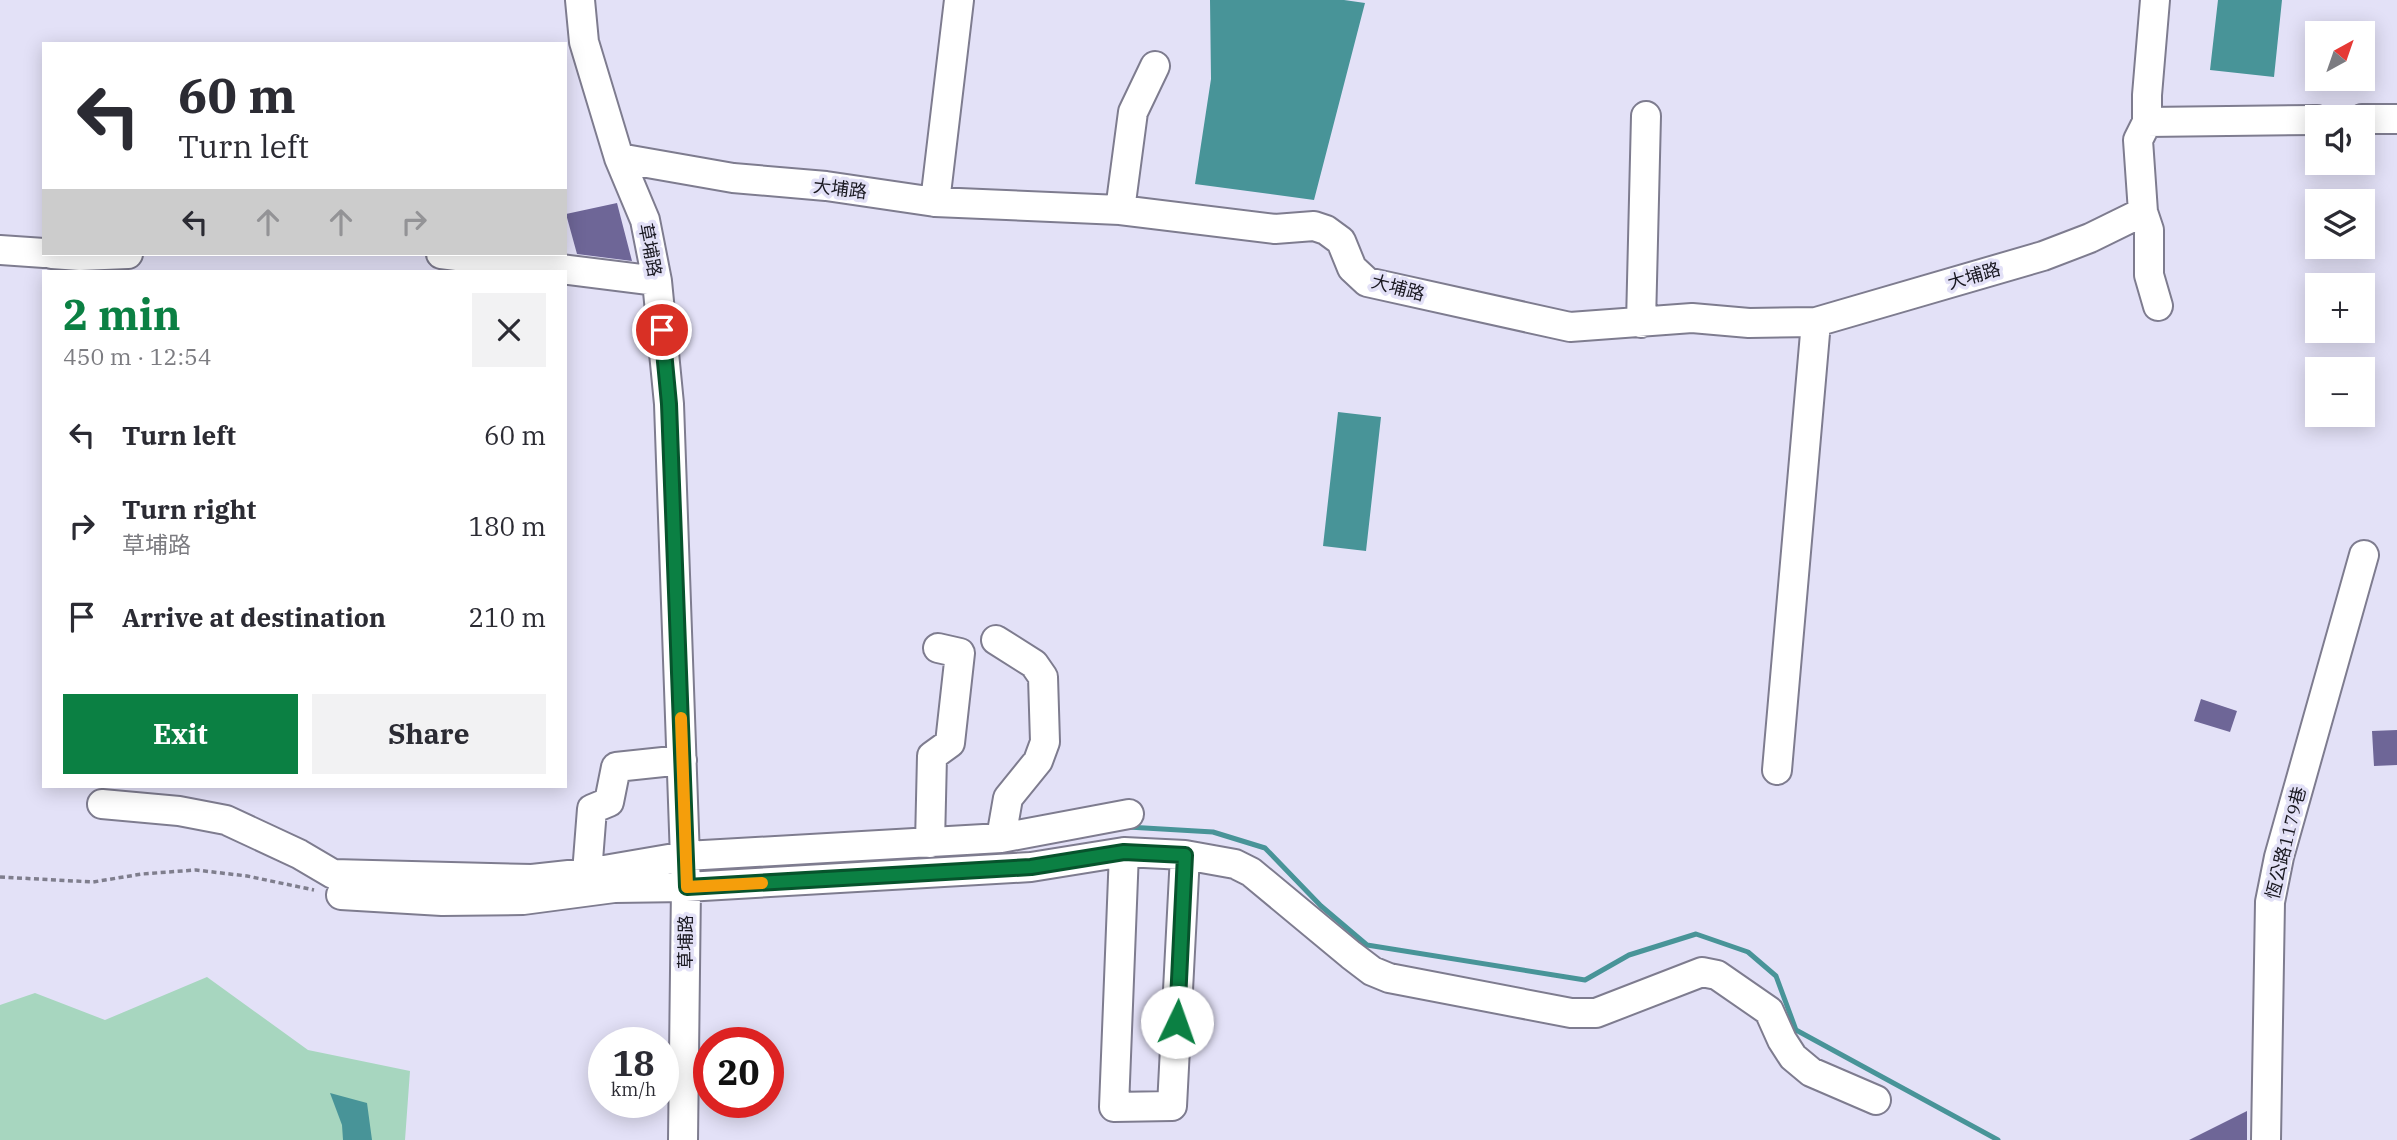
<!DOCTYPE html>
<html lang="en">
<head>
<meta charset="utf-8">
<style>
  :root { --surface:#fff; --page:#f2f2f3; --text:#2b2b33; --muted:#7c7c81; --accent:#0b8043 }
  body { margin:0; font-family:"IBM Plex Serif","Noto Sans TC",serif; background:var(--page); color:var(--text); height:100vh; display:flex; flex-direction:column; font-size:26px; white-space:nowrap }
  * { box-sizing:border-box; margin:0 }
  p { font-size:23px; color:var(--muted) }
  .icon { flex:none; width:38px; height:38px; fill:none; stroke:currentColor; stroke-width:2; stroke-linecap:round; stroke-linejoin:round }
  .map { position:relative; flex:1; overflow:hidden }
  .drawer { position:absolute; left:42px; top:270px; width:525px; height:518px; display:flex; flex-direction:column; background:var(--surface); border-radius:0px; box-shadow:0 4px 18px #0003 }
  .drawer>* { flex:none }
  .top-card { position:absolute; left:42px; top:42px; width:525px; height:214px; border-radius:0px; box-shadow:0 4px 18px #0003; background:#fff; color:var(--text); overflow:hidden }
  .needle { width:46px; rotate:40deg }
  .fabs { position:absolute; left:2305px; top:21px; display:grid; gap:14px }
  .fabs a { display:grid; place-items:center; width:70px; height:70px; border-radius:0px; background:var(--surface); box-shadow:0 4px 18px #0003; font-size:35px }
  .speed { position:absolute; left:588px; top:1027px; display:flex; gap:14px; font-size:35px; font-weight:700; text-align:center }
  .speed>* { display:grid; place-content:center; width:91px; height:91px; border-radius:50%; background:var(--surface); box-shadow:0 4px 18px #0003; line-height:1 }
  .speed small { font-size:18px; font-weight:400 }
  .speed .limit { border:10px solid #d22; background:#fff; color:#111 }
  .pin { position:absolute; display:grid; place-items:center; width:60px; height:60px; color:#fff; margin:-30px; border:4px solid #fff; border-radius:50%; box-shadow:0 2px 7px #0007 }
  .me { position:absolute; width:77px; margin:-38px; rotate:3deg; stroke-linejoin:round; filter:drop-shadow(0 0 5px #0008) }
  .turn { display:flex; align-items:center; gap:24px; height:147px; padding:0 21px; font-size:32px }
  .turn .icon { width:91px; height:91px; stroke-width:2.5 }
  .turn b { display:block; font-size:49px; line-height:60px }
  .lanes { display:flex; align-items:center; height:66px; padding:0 21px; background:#0003; justify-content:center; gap:35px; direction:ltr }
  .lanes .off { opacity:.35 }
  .round { display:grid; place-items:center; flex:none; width:74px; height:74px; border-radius:0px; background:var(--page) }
  .headline { display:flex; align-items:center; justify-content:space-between; height:119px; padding:0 21px }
  h1 { font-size:42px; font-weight:800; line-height:52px; color:var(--accent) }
  .primary-button { display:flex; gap:14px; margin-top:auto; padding:14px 21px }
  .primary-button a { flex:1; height:80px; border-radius:0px; background:var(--accent); color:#fff; font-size:28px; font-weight:800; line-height:80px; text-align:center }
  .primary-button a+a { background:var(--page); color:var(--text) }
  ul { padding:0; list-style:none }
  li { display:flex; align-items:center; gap:21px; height:91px; padding:0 21px }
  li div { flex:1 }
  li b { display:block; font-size:26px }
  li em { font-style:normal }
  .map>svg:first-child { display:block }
</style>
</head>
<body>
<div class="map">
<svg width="2397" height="1140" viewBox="0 0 2397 1140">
  <rect width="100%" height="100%" fill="#e3e1f7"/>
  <path fill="#a7d6bf" d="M207,977L308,1050L410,1071L405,1140H0V1005L35,993L105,1020Z"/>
  <path fill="#489498" d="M1210,0H1344L1365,3L1314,200L1195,184L1211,79Z
    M2218,0H2282L2274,77L2210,70Z
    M1338,412L1381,417L1366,551L1323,546Z
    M330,1093L367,1103L372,1140H343L342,1125Z"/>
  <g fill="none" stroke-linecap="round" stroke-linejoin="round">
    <path stroke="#489498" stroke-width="5" d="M1128,827L1213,832L1265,848L1321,906L1367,945L1585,980L1629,955L1696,934L1748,952L1776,976L1796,1030L1998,1140"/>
  </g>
  <path fill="#6e6697" d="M617,203L632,261L577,254L566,214Z
    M2201,699L2237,711L2230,732L2194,721Z
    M2397,730V765L2374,766L2372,731Z
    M2247,1111V1140H2189Z"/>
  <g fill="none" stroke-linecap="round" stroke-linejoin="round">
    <defs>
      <path id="minor" d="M580,0L584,42L619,158L645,220L657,281L669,404L686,887L683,1140
        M2155,0L2147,95V122L2317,120
        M2362,119H2397
        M2147,122L2138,140L2143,212L2149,230V275L2158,306
        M619,158L733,178L826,186L935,202L1120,210L1275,229L1314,226L1326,230L1341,241L1352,268L1367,282L1570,327L1692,318L1749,323L1816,322L2043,256L2090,238L2143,212
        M935,202L959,0
        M1120,210L1133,112L1155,66
        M0,250L44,253
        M52,254L80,256L128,254
        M441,254L657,281
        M1641,323L1646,116
        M996,640L1034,664L1043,677L1045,742L1038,761L1008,798L1001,838
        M1777,770L1816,322
        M102,804L179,811L226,820L299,854L333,874L532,879L587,873L686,856L1001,838L1129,814
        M930,843L932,756L950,743L960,653L938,648
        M1124,852L1114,1107L1172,1106L1185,855
        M587,873L592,809L609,802L616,767L682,760
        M341,895L442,901L523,900L614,888L686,887L1031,867L1124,852L1185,855L1235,864L1251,872L1351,955L1372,971L1389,978L1571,1013H1596L1702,972L1717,975L1769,1011L1782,1040L1793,1057L1811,1072L1876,1100
        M2266,1140L2270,902L2279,857L2364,555"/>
    </defs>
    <use href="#minor" stroke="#7e7c8f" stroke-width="32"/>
    <path stroke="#7f7e8d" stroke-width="3.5" stroke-dasharray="5 3.5" stroke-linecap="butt" d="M0,877L93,882L142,874L196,870L247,876L314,890"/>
    <use href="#minor" stroke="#fff" stroke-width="28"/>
  </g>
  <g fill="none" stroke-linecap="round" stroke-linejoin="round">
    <defs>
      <path id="route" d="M662,330L669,404L687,887L1031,867L1124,852L1185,855L1177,1022"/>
    </defs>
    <use href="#route" stroke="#07532c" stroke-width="18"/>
    <use href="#route" stroke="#0b8043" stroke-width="12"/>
    <path stroke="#f59e0b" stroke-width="12" d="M681,718L687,887L762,883"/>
  </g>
  <g text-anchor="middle" stroke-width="7" stroke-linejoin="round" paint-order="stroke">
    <g font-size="18" fill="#191820" stroke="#e3e1f7">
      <text transform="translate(840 189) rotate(7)" y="6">大埔路</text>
      <text transform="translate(650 250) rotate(79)" y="6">草埔路</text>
      <text transform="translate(1974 276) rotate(-16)" y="6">大埔路</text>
      <text transform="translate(1398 288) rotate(15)" y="6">大埔路</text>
      <text transform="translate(2286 843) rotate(-76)" y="6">恆公路1179巷</text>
      <text transform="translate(686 942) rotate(-90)" y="6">草埔路</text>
    </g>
  </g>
</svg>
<div class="fabs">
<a><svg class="needle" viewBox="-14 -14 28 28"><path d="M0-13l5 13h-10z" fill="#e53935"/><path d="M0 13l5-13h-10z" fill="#7c7c81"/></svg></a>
<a><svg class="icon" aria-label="sound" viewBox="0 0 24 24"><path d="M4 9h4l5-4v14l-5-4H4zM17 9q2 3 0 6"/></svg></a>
<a><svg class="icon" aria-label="layers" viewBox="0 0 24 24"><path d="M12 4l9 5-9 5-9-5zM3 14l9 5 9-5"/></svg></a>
<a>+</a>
<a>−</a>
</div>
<div class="speed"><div>18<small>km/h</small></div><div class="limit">20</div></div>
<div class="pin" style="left:662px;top:330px;background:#d93025"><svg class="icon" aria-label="arrive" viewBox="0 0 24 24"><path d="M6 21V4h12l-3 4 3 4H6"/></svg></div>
<svg class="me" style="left:1177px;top:1022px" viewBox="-20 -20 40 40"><circle r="19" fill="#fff"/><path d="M0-13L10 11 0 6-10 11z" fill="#0b8043"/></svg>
<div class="top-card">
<div class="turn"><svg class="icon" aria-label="left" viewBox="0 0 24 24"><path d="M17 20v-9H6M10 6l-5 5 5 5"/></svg><div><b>60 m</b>Turn left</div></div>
<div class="lanes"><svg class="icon" aria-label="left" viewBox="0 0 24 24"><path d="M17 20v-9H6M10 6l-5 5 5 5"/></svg><svg class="icon off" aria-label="ahead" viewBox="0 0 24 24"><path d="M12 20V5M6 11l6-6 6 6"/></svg><svg class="icon off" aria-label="ahead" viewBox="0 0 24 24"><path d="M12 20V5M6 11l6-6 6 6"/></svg><svg class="icon off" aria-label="right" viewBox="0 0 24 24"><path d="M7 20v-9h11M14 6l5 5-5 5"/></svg></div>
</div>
<section class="drawer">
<div class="headline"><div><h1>2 min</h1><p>450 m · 12:54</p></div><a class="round"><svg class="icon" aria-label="close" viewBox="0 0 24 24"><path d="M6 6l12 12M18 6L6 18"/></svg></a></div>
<ul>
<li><svg class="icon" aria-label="left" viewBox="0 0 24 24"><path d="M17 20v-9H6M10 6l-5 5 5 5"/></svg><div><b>Turn left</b></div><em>60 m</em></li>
<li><svg class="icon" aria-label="right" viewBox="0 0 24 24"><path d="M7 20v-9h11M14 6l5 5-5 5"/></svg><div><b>Turn right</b><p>草埔路</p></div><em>180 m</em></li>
<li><svg class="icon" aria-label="arrive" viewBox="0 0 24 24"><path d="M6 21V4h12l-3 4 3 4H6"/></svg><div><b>Arrive at destination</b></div><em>210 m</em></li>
</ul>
<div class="primary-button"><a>Exit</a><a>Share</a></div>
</section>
</div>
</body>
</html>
